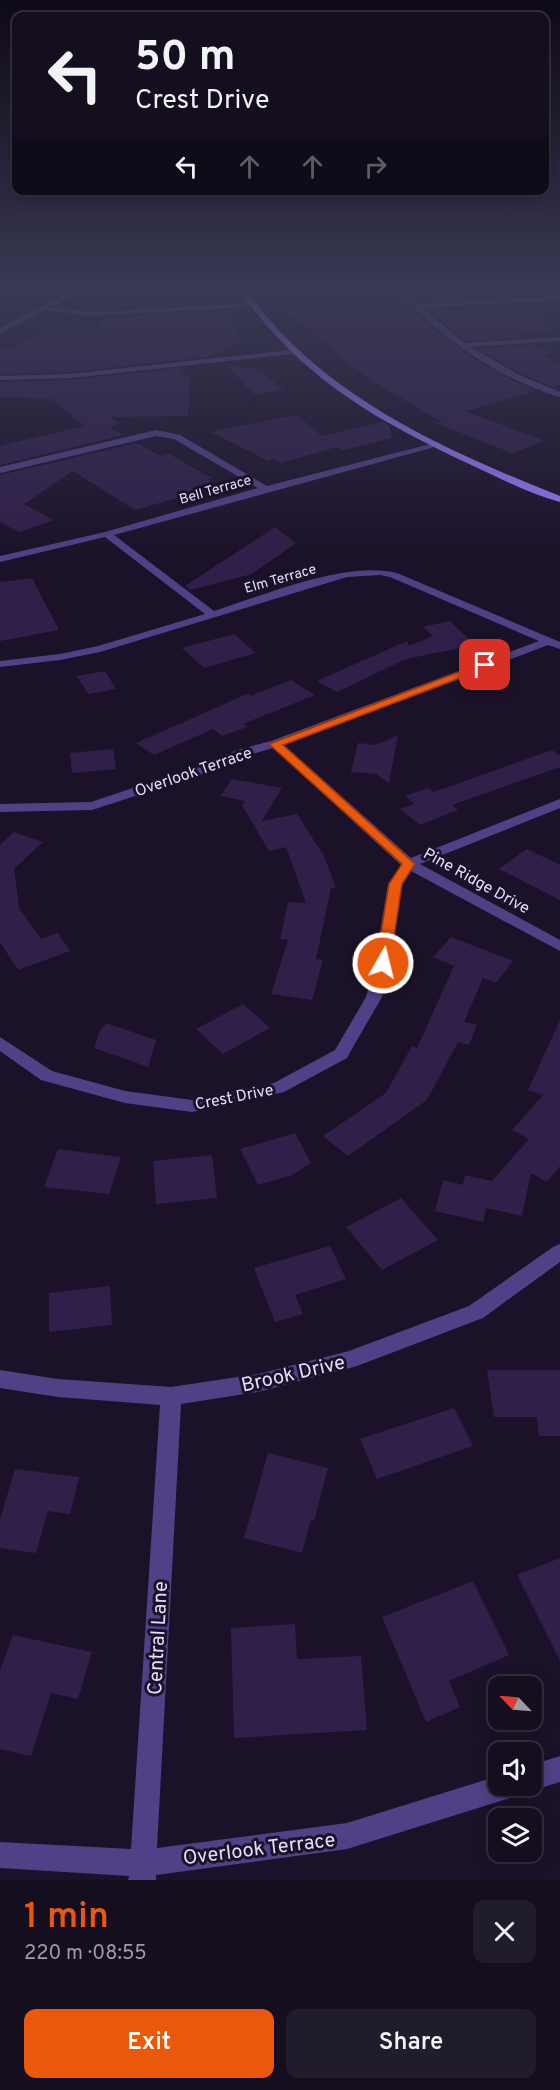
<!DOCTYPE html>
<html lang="en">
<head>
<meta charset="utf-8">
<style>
  :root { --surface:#140e1f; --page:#211c2c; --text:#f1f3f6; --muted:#9d9ca4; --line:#332e3d; --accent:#ea580c }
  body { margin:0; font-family:Overpass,sans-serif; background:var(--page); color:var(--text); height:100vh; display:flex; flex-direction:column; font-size:22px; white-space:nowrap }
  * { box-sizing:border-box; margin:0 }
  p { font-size:20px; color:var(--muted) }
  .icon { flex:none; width:33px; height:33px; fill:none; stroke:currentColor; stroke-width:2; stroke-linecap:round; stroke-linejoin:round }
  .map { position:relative; height:1880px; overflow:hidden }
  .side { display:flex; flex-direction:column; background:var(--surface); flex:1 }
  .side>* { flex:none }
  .banner { position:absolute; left:12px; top:12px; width:537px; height:183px; border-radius:12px; box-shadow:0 3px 15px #0003,0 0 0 2px var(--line); background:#140e1f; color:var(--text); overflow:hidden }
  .needle { width:39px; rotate:295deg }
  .buttons { position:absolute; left:488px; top:1676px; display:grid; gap:12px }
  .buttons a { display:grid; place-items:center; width:54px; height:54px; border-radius:12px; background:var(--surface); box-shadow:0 3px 15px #0003,0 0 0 2px var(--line); font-size:30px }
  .pin { position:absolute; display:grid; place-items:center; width:51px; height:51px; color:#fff; margin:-26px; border-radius:12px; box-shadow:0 3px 9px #0006 }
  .me { position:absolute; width:66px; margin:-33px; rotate:8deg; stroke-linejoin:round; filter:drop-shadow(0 0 4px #0008) }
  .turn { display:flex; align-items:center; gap:21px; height:126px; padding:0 24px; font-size:27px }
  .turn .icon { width:78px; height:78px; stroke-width:2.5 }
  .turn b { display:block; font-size:42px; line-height:51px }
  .lanes { display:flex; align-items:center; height:57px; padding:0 24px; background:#0003; justify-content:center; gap:30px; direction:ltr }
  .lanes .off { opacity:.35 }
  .round { display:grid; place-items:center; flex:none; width:63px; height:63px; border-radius:12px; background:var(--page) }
  .overview { display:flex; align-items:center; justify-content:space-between; height:102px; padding:0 24px }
  h1 { font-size:36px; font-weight:600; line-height:45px; color:var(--accent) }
  .action { display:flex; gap:12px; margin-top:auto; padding:12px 24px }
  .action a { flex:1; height:69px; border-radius:12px; background:var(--accent); color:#fff; font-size:24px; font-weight:600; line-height:69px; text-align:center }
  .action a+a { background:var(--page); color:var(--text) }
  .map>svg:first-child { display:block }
</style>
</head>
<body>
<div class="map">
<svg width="560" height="1880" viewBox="0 0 560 1880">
  <rect width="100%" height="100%" fill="#1b1229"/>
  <path fill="#301f49" d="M273,291H397L431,327L471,357L514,381L536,391L465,411L545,441L512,453L436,423L442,422L372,381L334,351L284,309Z
    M409,291H515L520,296L419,302Z
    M206,292L229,302L105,309L107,300L136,299L135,306Z
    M528,304L556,331L515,333L522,337L466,341L428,310Z
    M238,310L226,319L244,341L207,357L70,372L0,374V348L8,350L56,325L100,332L103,318Z
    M536,345L553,354L545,355L560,364V385L553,387L520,373L478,349Z
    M227,366L260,370L284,390L254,394Z
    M180,368L190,380L188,416L111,417L120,424L109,427L124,435L0,465V446L84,426L52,399L0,397V382L70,380Z
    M296,415L322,436L383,422L389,425L392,438L343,450L337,447L281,463L273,459L269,461L210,432Z
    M137,443L161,456L169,454L212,478L207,479L219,486L135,510L73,471L24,504L54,520L19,532L0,522V475Z
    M275,527L296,543L252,574L190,590L185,586Z
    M32,578L59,630L0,641V582Z
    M450,621L475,645L406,659L337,692L317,681L407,641L409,646L433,636L423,627Z
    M234,634L256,653L204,668L182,648Z
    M105,671L116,689L88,694L77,676Z
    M291,680L315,695L243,724L247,727L222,736L213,729L154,755L136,743L249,693L250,696Z
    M398,735L389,783L376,774L351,772L358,743L376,745Z
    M113,749L116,769L72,773L70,753Z
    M552,750L560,756V767L452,805L458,810L420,825L400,809L415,804L405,796L428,788L434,792Z
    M232,779L282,788L262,821L297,814L324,856L336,888H331L316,959L323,960L312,1000L271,994L288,940L280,939L288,902L306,903L286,847L269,851L242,805L245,801L221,796Z
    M14,832L43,842L14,869L19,908L41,939L58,933L70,951L18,970L0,942V845Z
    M527,849L560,865V900L499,869Z
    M451,937L513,961L496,983L483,978L464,1022L477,1025L469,1045L458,1042L427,1100L348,1156L323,1136L386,1093L412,1046L417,1048L454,966L433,957Z
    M243,1004L270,1028L223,1054L196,1029Z
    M560,1020V1166L547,1182L531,1173L522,1216L486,1208L483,1222L435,1211L443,1180L463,1185L465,1175L492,1181L529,1139L512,1130L543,1095L528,1090Z
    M106,1023L156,1040L148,1067L94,1048L100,1030Z
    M295,1133L311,1163L292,1175L258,1185L240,1149Z
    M58,1149L121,1157L109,1194L44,1187Z
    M212,1155L217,1198L156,1204L153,1161Z
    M401,1198L438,1240L382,1270L346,1227Z
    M330,1246L346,1279L295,1295L303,1314L275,1322L254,1268Z
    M110,1286L112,1325L49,1332V1293Z
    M487,1370H560V1436H539L537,1417H494Z
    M454,1408L473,1446L377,1479L360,1439Z
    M268,1453L328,1468L314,1521L311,1520L302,1553L244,1538Z
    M15,1469L79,1477L70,1514L48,1511L36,1553L0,1548V1519Z
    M560,1558V1661L517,1575Z
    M473,1581L509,1655L449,1681L460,1707L426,1722L382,1617Z
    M295,1624L297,1659L361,1656L367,1730L234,1738L231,1628Z
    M13,1635L92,1652L78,1699L51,1693L31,1756L0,1749V1670Z"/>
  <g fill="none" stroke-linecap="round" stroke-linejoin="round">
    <path fill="#514085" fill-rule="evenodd" d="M72,291H81L52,307L90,312L252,303L255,305L252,307L90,316L46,310L0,333V328Z
      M399,291H406L418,304L560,296V300L422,308L465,343L560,337V341L471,347L519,375L560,392V397C499,379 440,338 399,291Z
      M291,350H294V354L70,378L0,380V376L70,374Z
      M156,430L180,435L267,486L438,442L442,445L114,535L214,611C265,595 346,560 397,573L560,642V649L548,645L284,745L411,858L560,799V808L420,864L560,940V951L411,871L402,884L391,963L382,997L349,1054L347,1058L284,1092L192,1112L125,1103L41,1080L0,1051V1037L52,1071L125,1091L192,1100L274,1083L335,1050L366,997L375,963L388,884L401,865L273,748L245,756L206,773L92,810L0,812V804L91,802L196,767L237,750L271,741L539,641L390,577L380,575L347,577L100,652L60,660L0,667V661L60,654L98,646L205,614L105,537L0,562V556L105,532L258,488L174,439L156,436L0,473V467Z
      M560,1244V1262L483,1318L357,1366L258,1392L181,1404L157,1848L347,1823L498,1776V1785H531V1765L560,1756V1782L531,1791L522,1787L519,1794L510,1798L347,1849L156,1875V1880H128L129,1876L0,1868V1842L131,1849L160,1405L58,1397L0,1388V1370L58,1379L171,1387L258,1374L349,1351L469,1306L553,1247Z"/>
    <path fill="#9679f7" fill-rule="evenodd" d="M240,291H247C321,396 444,450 560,496V502C528,493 497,477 467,463C374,419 300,377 240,291Z"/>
  </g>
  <linearGradient id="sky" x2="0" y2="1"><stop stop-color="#0f0a17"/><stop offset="0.52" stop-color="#393954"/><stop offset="1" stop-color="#393954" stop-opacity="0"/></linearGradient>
  <rect width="560" height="555" fill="url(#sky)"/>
  <path fill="#ea580c" stroke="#983908" stroke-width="1.5" d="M485,662L491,665L489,667L283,745L415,864L402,884L390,963L388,967H378L376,963L389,884L402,864L269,744Z"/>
  <g text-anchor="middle" stroke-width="6" stroke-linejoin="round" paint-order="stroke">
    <g font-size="14" fill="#e7dcfd" stroke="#1b1229">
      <text transform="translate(215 489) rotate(-16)" y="5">Bell Terrace</text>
      <text transform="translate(280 578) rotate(-16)" y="5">Elm Terrace</text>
    </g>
    <g font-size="16" fill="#e7dcfd" stroke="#1b1229">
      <text transform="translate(193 771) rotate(-19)" y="6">Overlook Terrace</text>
      <text transform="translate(477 880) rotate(29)" y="6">Pine Ridge Drive</text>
      <text transform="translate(234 1096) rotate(-11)" y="6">Crest Drive</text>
    </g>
    <g font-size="20" fill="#e7dcfd" stroke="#1b1229">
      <text transform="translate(293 1373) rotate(-13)" y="7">Brook Drive</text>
      <text transform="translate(157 1638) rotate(-87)" y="7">Central Lane</text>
      <text transform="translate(259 1848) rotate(-7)" y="7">Overlook Terrace</text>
    </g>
  </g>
</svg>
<div class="buttons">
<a><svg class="needle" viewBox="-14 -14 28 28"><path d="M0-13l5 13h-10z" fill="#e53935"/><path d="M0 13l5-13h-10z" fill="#9d9ca4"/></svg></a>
<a><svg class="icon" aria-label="sound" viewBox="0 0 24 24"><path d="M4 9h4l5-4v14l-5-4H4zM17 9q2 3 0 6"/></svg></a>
<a><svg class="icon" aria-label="layers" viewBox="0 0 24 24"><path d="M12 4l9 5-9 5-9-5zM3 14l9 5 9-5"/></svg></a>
</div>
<div class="pin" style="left:485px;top:665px;background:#d93025"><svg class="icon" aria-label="arrive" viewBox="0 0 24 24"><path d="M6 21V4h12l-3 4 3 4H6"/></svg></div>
<svg class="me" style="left:383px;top:963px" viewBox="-20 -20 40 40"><circle r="17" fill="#ea580c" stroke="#fff" stroke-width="3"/><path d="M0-11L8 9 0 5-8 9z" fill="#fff"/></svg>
<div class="banner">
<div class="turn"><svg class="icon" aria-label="left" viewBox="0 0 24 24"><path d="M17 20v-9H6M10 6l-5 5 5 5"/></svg><div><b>50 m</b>Crest Drive</div></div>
<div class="lanes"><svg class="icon" aria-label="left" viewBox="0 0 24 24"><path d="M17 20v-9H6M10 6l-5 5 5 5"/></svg><svg class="icon off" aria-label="ahead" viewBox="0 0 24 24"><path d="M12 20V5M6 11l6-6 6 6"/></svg><svg class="icon off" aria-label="ahead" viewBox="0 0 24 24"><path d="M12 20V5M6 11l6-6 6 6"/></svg><svg class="icon off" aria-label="right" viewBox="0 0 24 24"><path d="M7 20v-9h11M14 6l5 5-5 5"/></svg></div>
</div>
</div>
<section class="side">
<div class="overview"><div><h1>1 min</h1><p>220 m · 08:55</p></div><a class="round"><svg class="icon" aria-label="close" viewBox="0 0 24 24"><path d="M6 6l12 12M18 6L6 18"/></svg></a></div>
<div class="action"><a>Exit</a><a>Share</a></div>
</section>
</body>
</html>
